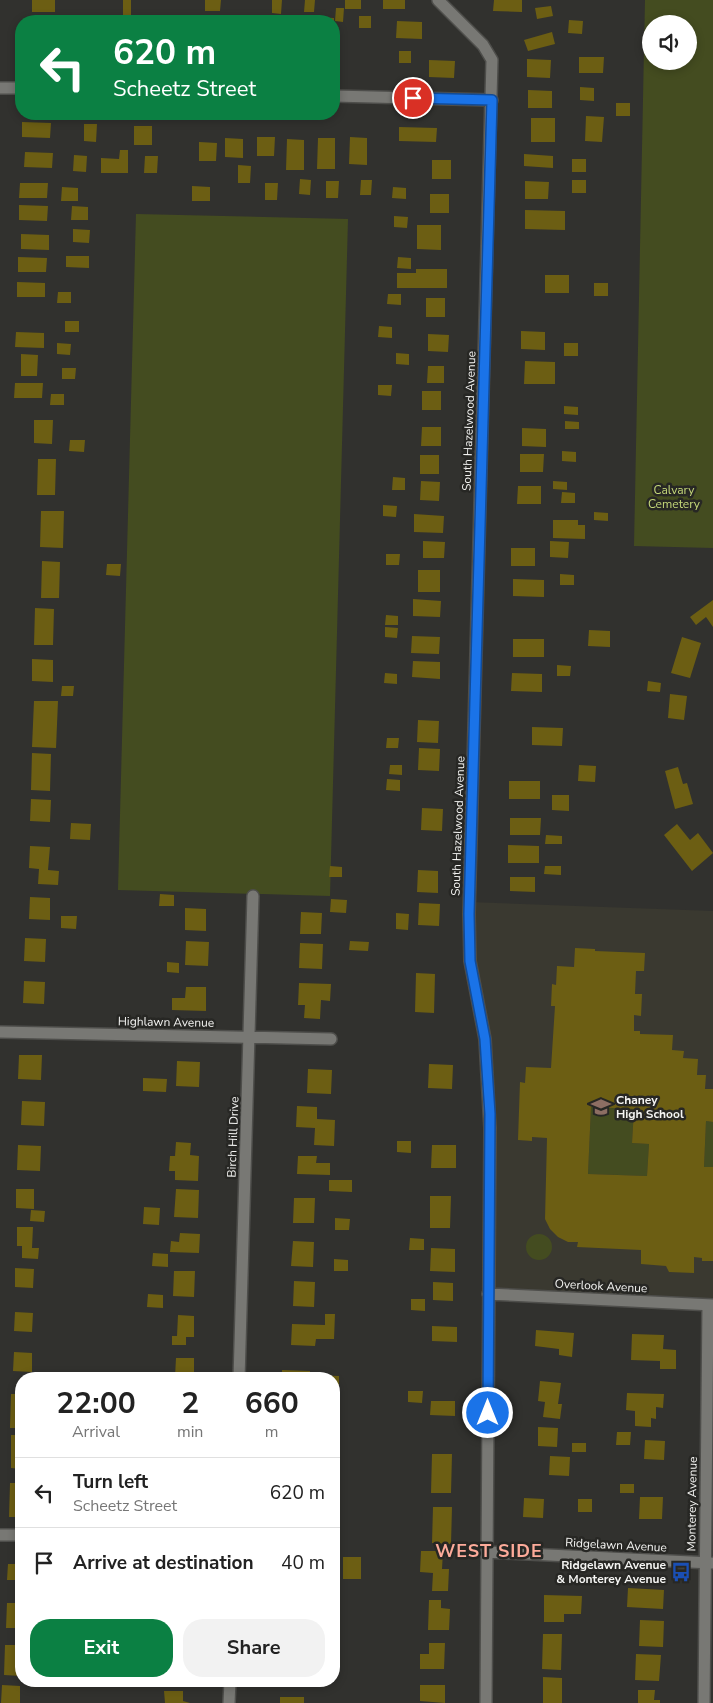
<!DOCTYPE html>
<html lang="en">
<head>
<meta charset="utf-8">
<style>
  :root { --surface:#fff; --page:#f2f2f2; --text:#222; --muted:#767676; --line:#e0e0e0; --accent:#0b8043 }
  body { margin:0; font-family:"Nunito Sans",sans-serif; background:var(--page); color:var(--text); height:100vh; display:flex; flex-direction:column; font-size:19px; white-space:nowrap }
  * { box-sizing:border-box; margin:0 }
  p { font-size:16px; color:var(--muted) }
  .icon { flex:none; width:28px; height:28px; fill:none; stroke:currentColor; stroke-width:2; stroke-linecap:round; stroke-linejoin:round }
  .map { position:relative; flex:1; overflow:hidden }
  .sheet { position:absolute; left:15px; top:1372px; width:325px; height:315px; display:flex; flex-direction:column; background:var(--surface); border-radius:20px; box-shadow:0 2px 8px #0003 }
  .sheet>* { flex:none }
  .hud { position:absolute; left:15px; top:15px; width:325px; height:105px; border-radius:20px; box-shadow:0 2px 8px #0003; background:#0b8043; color:#fff; overflow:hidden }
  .controls { position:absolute; left:642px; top:15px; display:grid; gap:10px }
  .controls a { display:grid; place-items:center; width:55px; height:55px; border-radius:50%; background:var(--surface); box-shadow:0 2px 8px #0003; font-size:25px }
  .pin { position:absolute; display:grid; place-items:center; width:42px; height:42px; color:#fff; margin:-21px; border:2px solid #fff; border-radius:50%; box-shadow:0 1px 5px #0007 }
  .me { position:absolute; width:55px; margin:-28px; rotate:0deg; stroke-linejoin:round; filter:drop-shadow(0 0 4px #0008) }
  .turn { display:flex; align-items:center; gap:18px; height:105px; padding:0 15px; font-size:22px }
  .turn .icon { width:65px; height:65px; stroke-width:2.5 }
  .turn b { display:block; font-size:35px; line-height:42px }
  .eta { display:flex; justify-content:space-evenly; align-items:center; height:85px; text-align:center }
  .eta b { font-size:30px; font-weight:700; line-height:35px }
  .cta { display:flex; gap:10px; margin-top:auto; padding:10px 15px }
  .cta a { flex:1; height:58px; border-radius:20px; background:var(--accent); color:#fff; font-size:20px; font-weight:700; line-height:58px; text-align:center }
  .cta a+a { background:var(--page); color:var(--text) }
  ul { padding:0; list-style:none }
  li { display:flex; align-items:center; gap:15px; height:70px; padding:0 15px; border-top:1px solid var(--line) }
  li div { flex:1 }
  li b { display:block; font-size:19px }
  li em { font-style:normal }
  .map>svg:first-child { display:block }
</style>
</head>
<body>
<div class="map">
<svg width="713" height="1703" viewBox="0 0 713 1703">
  <rect width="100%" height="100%" fill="#31312e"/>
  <path fill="#3a3930" d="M469,902L713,911V1305L488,1294L490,1128Z"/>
  <path fill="#444c20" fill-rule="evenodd" d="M645,0H713V548L634,546ZM651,24H689V61H651Z
    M136,214L348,219L330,896L118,890Z
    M591,1107L634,1109L632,1143L649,1144L647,1176L588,1174Z
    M706,1121L713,1122V1167H704Z
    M526 1247a13 13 0 1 1 26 0a13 13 0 1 1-26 0Z"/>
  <path fill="#6c5e13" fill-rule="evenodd" d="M32,0H55V12H32Z
    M123,0H131V16H123Z
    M205,0H221L220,11H205Z
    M272,0H282L281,14L272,13Z
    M305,0H315L314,12H304Z
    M345,0H361V9H345Z
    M383,0H405V9H383Z
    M494,0H522V12L493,11Z
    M551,6L553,16L537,19L535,8Z
    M336,8H344L343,22L335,21Z
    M359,16H371V28H359Z
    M228,17L245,18V21H227Z
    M316,17L334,18V21H316Z
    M569,20L583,21L582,34L568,33Z
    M397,21L422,22V39L396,38Z
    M552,32L555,44L528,51L524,40Z
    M399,51H411V63H399Z
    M579,57H604L603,73H579Z
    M527,59L551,60L550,78L527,77Z
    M429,60L455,61L454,78L429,77Z
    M580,87L594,88V101L580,100Z
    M528,90L552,91V108H528Z
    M616,103H630V116H616Z
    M586,116L604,117L602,142L585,141Z
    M531,118H555V142H531Z
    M22,122L51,123L50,138L22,137Z
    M84,124H97L96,142L84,141Z
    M134,126H152V145H134Z
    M399,127L437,128L436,142L399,141Z
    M257,137H275L274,156H257Z
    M350,137L367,138V165L349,164Z
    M225,138L243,139V158L225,157Z
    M318,138H335V169H317Z
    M287,139L304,140V170H286Z
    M199,142L217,143L216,161H199Z
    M120,150H128V173H101V158L119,159Z
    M25,152L53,153L52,168L24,167Z
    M524,154L553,156V168L524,166Z
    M74,155L87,156L86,172L73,171Z
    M145,156H158L157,173H144Z
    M572,159H586V172H572Z
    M432,160H451V179H432Z
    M238,165L251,166L250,183H238Z
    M300,179L311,180L310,195L299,194Z
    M361,180H372L371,195H360Z
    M572,180H586V193H572Z
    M326,181H339L338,198H326Z
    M525,181L549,182L548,199H525Z
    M20,183H48L47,198H19Z
    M265,183H278L277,200H265Z
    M192,186L210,187V201H192Z
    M62,187L78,188V201H61Z
    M393,187L406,188V199L392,198Z
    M430,194H449V213H430Z
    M19,205L48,206L47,221L19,220Z
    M72,206L88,207V220H71Z
    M525,210L565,211V230L525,229Z
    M394,216L408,217L407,228L394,227Z
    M417,225H441V250L417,249Z
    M73,229L90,230L89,243L73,242Z
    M21,234L49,235V250L21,249Z
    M66,256H89V268L66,267Z
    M18,257L47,258L46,272H18Z
    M398,257L411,258V269L397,268Z
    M416,269H447V288H397V273H416Z
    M545,275H569V293H545Z
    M17,282L45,283V297H17Z
    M594,283H608V296H594Z
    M58,292H71V303H57Z
    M388,294H401V305L387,304Z
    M426,298H445V317H426Z
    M65,321H79V332H65Z
    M379,326L392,327V338L378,337Z
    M521,331L545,332V350L521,349Z
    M16,332L44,333V348L15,347Z
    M428,334L449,335L448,352L428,351Z
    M57,343L71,344L70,355L57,354Z
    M564,343H578V356H564Z
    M396,353L409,354V365L396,364Z
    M21,354L38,355L37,376H21Z
    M525,361L555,362V384H524Z
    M428,366H444V383H427Z
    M62,368H76L75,379H62Z
    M15,383H43L42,398H14Z
    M378,385H392L391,396L378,395Z
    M422,391H441V410H422Z
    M51,394H64V405H50Z
    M564,406L578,407V415L564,414Z
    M34,420H53L52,444L34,443Z
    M565,421L579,422V429H565Z
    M422,427H441V446H421Z
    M522,428L546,429V447L522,446Z
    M70,440H85L84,452L69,451Z
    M562,451L576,452V462L562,461Z
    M520,454H544L543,472H520Z
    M420,455H439V474H420Z
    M38,459H56L55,495H37Z
    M393,477L405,478V490H392Z
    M421,481L440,482L439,501L420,500Z
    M553,481L567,482V490L553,489Z
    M518,486H541V504H517Z
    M562,492L575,493V503H561Z
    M383,505L397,506L396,517L383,516Z
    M41,511H64L63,548L40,547Z
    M594,512L608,513V521L594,520Z
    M414,514L444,516L443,533L414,532Z
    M553,520H578V525H585V539L553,538Z
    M423,541L445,542L444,558H423Z
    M550,541L569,542L568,558L550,557Z
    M511,548H535V566H511Z
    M386,554H400L399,565H386Z
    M42,561L60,562L59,598H41Z
    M107,564H121L120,576L106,575Z
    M418,570H440V592H418Z
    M560,574L574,575V585H560Z
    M513,579L544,580V597L513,596Z
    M413,599L441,601L440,617L413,616Z
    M713,600V627L706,617L696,625L690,617Z
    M35,608L54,609L53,645H34Z
    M386,615L398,616V625H385Z
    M385,627L398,628L397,638L385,637Z
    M589,630L610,631V647L588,646Z
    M412,636L440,637L439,654L411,653Z
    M682,637L701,643L690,678L671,673Z
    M513,639H544V657H513Z
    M32,659L53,660V682L32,681Z
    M413,661L440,662V679L412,677Z
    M557,665L571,666L570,676H557Z
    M385,673L397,674V684L384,683Z
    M512,673L542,674V692L511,691Z
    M648,681L661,683L660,692L647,691Z
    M62,686H74L73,696H61Z
    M670,694L687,696L684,720L668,718Z
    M34,701H58L56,748L32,747Z
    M418,720L439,721L438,743L417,742Z
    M532,727L563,728L562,746L532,745Z
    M387,738H399L398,748H386Z
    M419,748L440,749L439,771L418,770Z
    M32,753L51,754L50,791L31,790Z
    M390,765H402V775L389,774Z
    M579,765L596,766L595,782L578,781Z
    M678,767L683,784L687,783L693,804L675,809L665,771Z
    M387,779L400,780V791L386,790Z
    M509,781H540V799H509Z
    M552,795H569V811L552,810Z
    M31,799L51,800L50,822L30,821Z
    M422,808L443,809L442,831L421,830Z
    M510,818H541L540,835H510Z
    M71,823L91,824L90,840L70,839Z
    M677,824L690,840L698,833L713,853L692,871L664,835Z
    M546,835L562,836V844H545Z
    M508,845L539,846V863H508Z
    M30,846L50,847L48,870L59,871L58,885L38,884L39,869L29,868Z
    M330,866L342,867V877H329Z
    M545,866H561V875L544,874Z
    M418,870L438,871V893L417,892Z
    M510,877H535V892L510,891Z
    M160,894L174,895V906H159Z
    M30,897L50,898V920L29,919Z
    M331,899L347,900L346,913L330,912Z
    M419,903L440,904L439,926L418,925Z
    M185,908L206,909V931L185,930Z
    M301,912L322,913L321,934H300Z
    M396,913L409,914L408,930L396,929Z
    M61,916H77L76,929L61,928Z
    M25,938L46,939L45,962L24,961Z
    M186,941L209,942L208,966L185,965Z
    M350,941L369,942L368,951L349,950Z
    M300,943L323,944L322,969L299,968Z
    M575,948L595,949V951L645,953L644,971H636L635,994H642L641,1016L634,1015V1031H640V1034L673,1035L672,1050L684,1051L683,1058L698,1059L697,1075H706L705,1089H713V1122L706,1121L704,1167H713V1261H702V1258L694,1257V1273L669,1272L666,1266L641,1264V1250L577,1247L578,1242H568L558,1237L550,1229L545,1219L547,1138L532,1137V1141L518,1140L520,1082L525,1083L526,1067L551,1068L555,1006H551L552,984L556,985L557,966L574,967ZM591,1107L634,1109L632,1143L649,1144L647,1176L588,1174Z
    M167,962L179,963V973L167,972Z
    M416,973L435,974L434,1013L415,1012Z
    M24,981L45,982L44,1004L23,1003Z
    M299,983L331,984L330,1001L321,1000L320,1019L304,1018L305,1005H298Z
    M186,987H206V1011L172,1010V998H185Z
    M19,1055H42L41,1080L18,1079Z
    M177,1061L200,1062L199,1087L176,1086Z
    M429,1064L453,1065L452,1089L428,1088Z
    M308,1069L332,1070L331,1094L307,1093Z
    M143,1078L167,1079L166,1092L143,1091Z
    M22,1101L45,1102L44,1126L21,1125Z
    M297,1106L317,1107V1119L335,1120L334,1146L314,1145L315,1128L296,1127Z
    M397,1141H411V1153L397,1152Z
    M176,1142L191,1143L190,1155L199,1156L198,1181L175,1180V1171H169L170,1156H175Z
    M18,1145L41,1146L40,1171L17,1170Z
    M432,1145H456V1168H431Z
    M298,1156H317L316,1163H330V1175L297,1174Z
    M329,1180H352V1192L329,1191Z
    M16,1189H34V1209L16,1208Z
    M176,1189L199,1190L198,1218L174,1217Z
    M430,1196H451L450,1228H430Z
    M294,1198H315L314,1223H293Z
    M144,1207L160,1208L159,1225L143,1224Z
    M31,1210L45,1211L44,1222L30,1221Z
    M335,1218L350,1219L349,1230H335Z
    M17,1227H33L32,1248H39L38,1259L22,1258V1246H17Z
    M180,1233L200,1234L199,1253L170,1252L171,1241L179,1242Z
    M410,1238L424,1239V1250H409Z
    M293,1241L314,1242L313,1267L291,1266Z
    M431,1248L455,1249V1272L430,1271Z
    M153,1253L168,1254V1267L152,1266Z
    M334,1259L348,1260V1271H334Z
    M15,1268L34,1269L33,1288L15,1287Z
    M174,1271H195L194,1297L173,1296Z
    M294,1281L315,1282L314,1307L293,1306Z
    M433,1282L453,1283V1301L433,1300Z
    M148,1294L163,1295V1308L147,1307Z
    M411,1299H425V1311L411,1310Z
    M15,1312L33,1313L32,1332L14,1331Z
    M325,1314H335L334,1339H316L315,1346L291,1345L292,1324L325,1325Z
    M178,1315L194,1316V1337H186V1345H172V1336H177Z
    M432,1326L457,1327V1342L432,1341Z
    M536,1330L574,1333L572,1357L559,1355V1349L535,1346Z
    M632,1334L664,1335L663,1349L676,1350V1369H660V1361L631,1360Z
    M14,1352L32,1353V1372L13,1371Z
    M176,1358H194V1378L175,1377Z
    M282,1370L310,1371V1375L339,1376V1390L334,1389V1379L282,1378Z
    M108,1372H124V1379H108Z
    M540,1381L561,1383L558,1404H562L560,1419L543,1417L545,1402L538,1401Z
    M408,1391H423L422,1403L408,1402Z
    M627,1393L664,1394L663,1408L656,1407V1419L651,1418V1427L635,1426V1411L626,1410Z
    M11,1394H21V1428H10Z
    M431,1401H455V1416L430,1415Z
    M538,1427L558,1428L557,1447L538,1446Z
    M617,1432H631L630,1445H616Z
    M11,1435H21V1469L11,1468Z
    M645,1440L665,1441L664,1460L644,1459Z
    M572,1443H586V1452H572Z
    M432,1454H452L451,1493H431Z
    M550,1456L570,1457L569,1476L549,1475Z
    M10,1483H21V1517H9Z
    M620,1484H634V1493H620Z
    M640,1497H663L662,1519H639Z
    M524,1498L544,1499L543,1518L523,1517Z
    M578,1499H592V1512H578Z
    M433,1507H452L451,1544L432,1543Z
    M421,1551H443L442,1569H449L448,1591H432L433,1573L420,1572Z
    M343,1557H361V1579H343Z
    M8,1564H21V1580H7Z
    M628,1588L664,1590L663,1609L627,1607Z
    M544,1595L582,1596L581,1614H564V1622H544Z
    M429,1600H441V1608L450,1609L449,1630H428Z
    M7,1603H21V1628H6Z
    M640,1620L664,1621L663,1647L639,1646Z
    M543,1634H562L561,1670L542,1669Z
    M429,1643H445L444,1669H420V1654H429Z
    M5,1645H21V1676L4,1675Z
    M636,1654L661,1655L659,1681L635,1680Z
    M543,1677L562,1678V1703H543Z
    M2,1685L20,1686V1703H1Z
    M420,1685H445V1703L420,1701Z
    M638,1690H655L654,1700H660V1703H638Z
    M164,1691H183V1701L190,1703H165Z
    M280,1697H304V1703H280Z"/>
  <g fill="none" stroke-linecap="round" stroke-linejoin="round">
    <defs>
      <path id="street" d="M438,0L483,45L492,60L469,914L470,961L485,1039L490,1128L486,1703
        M0,88H21
        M334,96L492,100
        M0,1032L331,1039
        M488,1294L713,1305
        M239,1379L253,896
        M0,1535H21
        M487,1552L711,1563
        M229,1703L230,1681
        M704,1703L708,1305"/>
    </defs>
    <use href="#street" stroke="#4e4e4b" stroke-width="14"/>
    <use href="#street" stroke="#787874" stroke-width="11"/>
  </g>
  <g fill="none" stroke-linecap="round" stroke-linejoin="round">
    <defs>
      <path id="route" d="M413,98L492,100L469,914L470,961L485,1039L490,1114L488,1413"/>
    </defs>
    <use href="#route" stroke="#114b97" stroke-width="12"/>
    <use href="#route" stroke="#1a73e8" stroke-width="9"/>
  </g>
  <defs>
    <symbol id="school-bare" viewBox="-9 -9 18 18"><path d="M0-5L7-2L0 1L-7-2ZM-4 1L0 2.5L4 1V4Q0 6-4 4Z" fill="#8d6e63" stroke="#272724" stroke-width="2.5" paint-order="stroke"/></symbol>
    <symbol id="bus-bare" viewBox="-9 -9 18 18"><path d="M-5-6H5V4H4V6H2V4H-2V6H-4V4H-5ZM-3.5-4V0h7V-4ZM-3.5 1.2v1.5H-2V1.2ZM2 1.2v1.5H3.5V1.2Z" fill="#1a4fb4" stroke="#272724" stroke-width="2.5" paint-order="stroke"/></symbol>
  </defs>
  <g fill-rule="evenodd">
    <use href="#school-bare" x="587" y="1093" width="28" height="28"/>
    <use href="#bus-bare" x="667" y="1558" width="28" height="28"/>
  </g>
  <g text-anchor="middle" stroke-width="5" stroke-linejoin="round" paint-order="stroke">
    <g font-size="12" fill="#f5f5f3" stroke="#272724">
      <text transform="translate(469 421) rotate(-88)" y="4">South Hazelwood Avenue</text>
      <text transform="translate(458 826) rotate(-88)" y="4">South Hazelwood Avenue</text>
      <text transform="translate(166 1022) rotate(1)" y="4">Highlawn Avenue</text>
      <text transform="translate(233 1137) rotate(-88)" y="4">Birch Hill Drive</text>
      <text transform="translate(601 1286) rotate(3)" y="4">Overlook Avenue</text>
      <text transform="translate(692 1504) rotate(-89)" y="4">Monterey Avenue</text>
      <text transform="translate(616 1545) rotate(3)" y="4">Ridgelawn Avenue</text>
    </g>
    <g font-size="12" fill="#c5d879" stroke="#272724">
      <text x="674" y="494">Calvary<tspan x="674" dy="14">Cemetery</tspan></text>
    </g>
    <g font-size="12" font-weight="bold" fill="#f5f5f3" stroke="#272724" text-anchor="start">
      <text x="616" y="1104">Chaney<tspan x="616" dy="14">High School</tspan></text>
      <text x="666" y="1569" text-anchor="end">Ridgelawn Avenue<tspan x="666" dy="14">&amp; Monterey Avenue</tspan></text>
    </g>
    <g font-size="18" font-weight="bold" letter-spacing="1" fill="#fdab9a" stroke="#272724">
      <text x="489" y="1557">WEST SIDE</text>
    </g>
  </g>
</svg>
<div class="controls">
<a><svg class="icon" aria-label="sound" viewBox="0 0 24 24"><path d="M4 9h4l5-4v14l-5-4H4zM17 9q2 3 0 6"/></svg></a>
</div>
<div class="pin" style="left:413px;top:98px;background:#d93025"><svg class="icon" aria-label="arrive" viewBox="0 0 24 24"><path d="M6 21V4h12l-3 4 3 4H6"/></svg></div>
<svg class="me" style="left:488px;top:1413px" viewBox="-20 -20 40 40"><circle r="17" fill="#1a73e8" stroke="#fff" stroke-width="3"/><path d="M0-11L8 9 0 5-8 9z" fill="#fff"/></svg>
<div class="hud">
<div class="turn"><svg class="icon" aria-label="left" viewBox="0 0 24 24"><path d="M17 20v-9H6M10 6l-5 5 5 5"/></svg><div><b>620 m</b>Scheetz Street</div></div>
</div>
<section class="sheet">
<div class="eta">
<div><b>22:00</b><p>Arrival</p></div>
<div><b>2</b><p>min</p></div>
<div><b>660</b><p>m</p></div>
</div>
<ul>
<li><svg class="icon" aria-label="left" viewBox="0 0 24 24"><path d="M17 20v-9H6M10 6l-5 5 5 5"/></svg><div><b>Turn left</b><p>Scheetz Street</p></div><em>620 m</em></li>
<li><svg class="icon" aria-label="arrive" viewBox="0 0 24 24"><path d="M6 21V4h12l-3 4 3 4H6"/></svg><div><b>Arrive at destination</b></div><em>40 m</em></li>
</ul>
<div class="cta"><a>Exit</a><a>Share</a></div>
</section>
</div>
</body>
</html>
